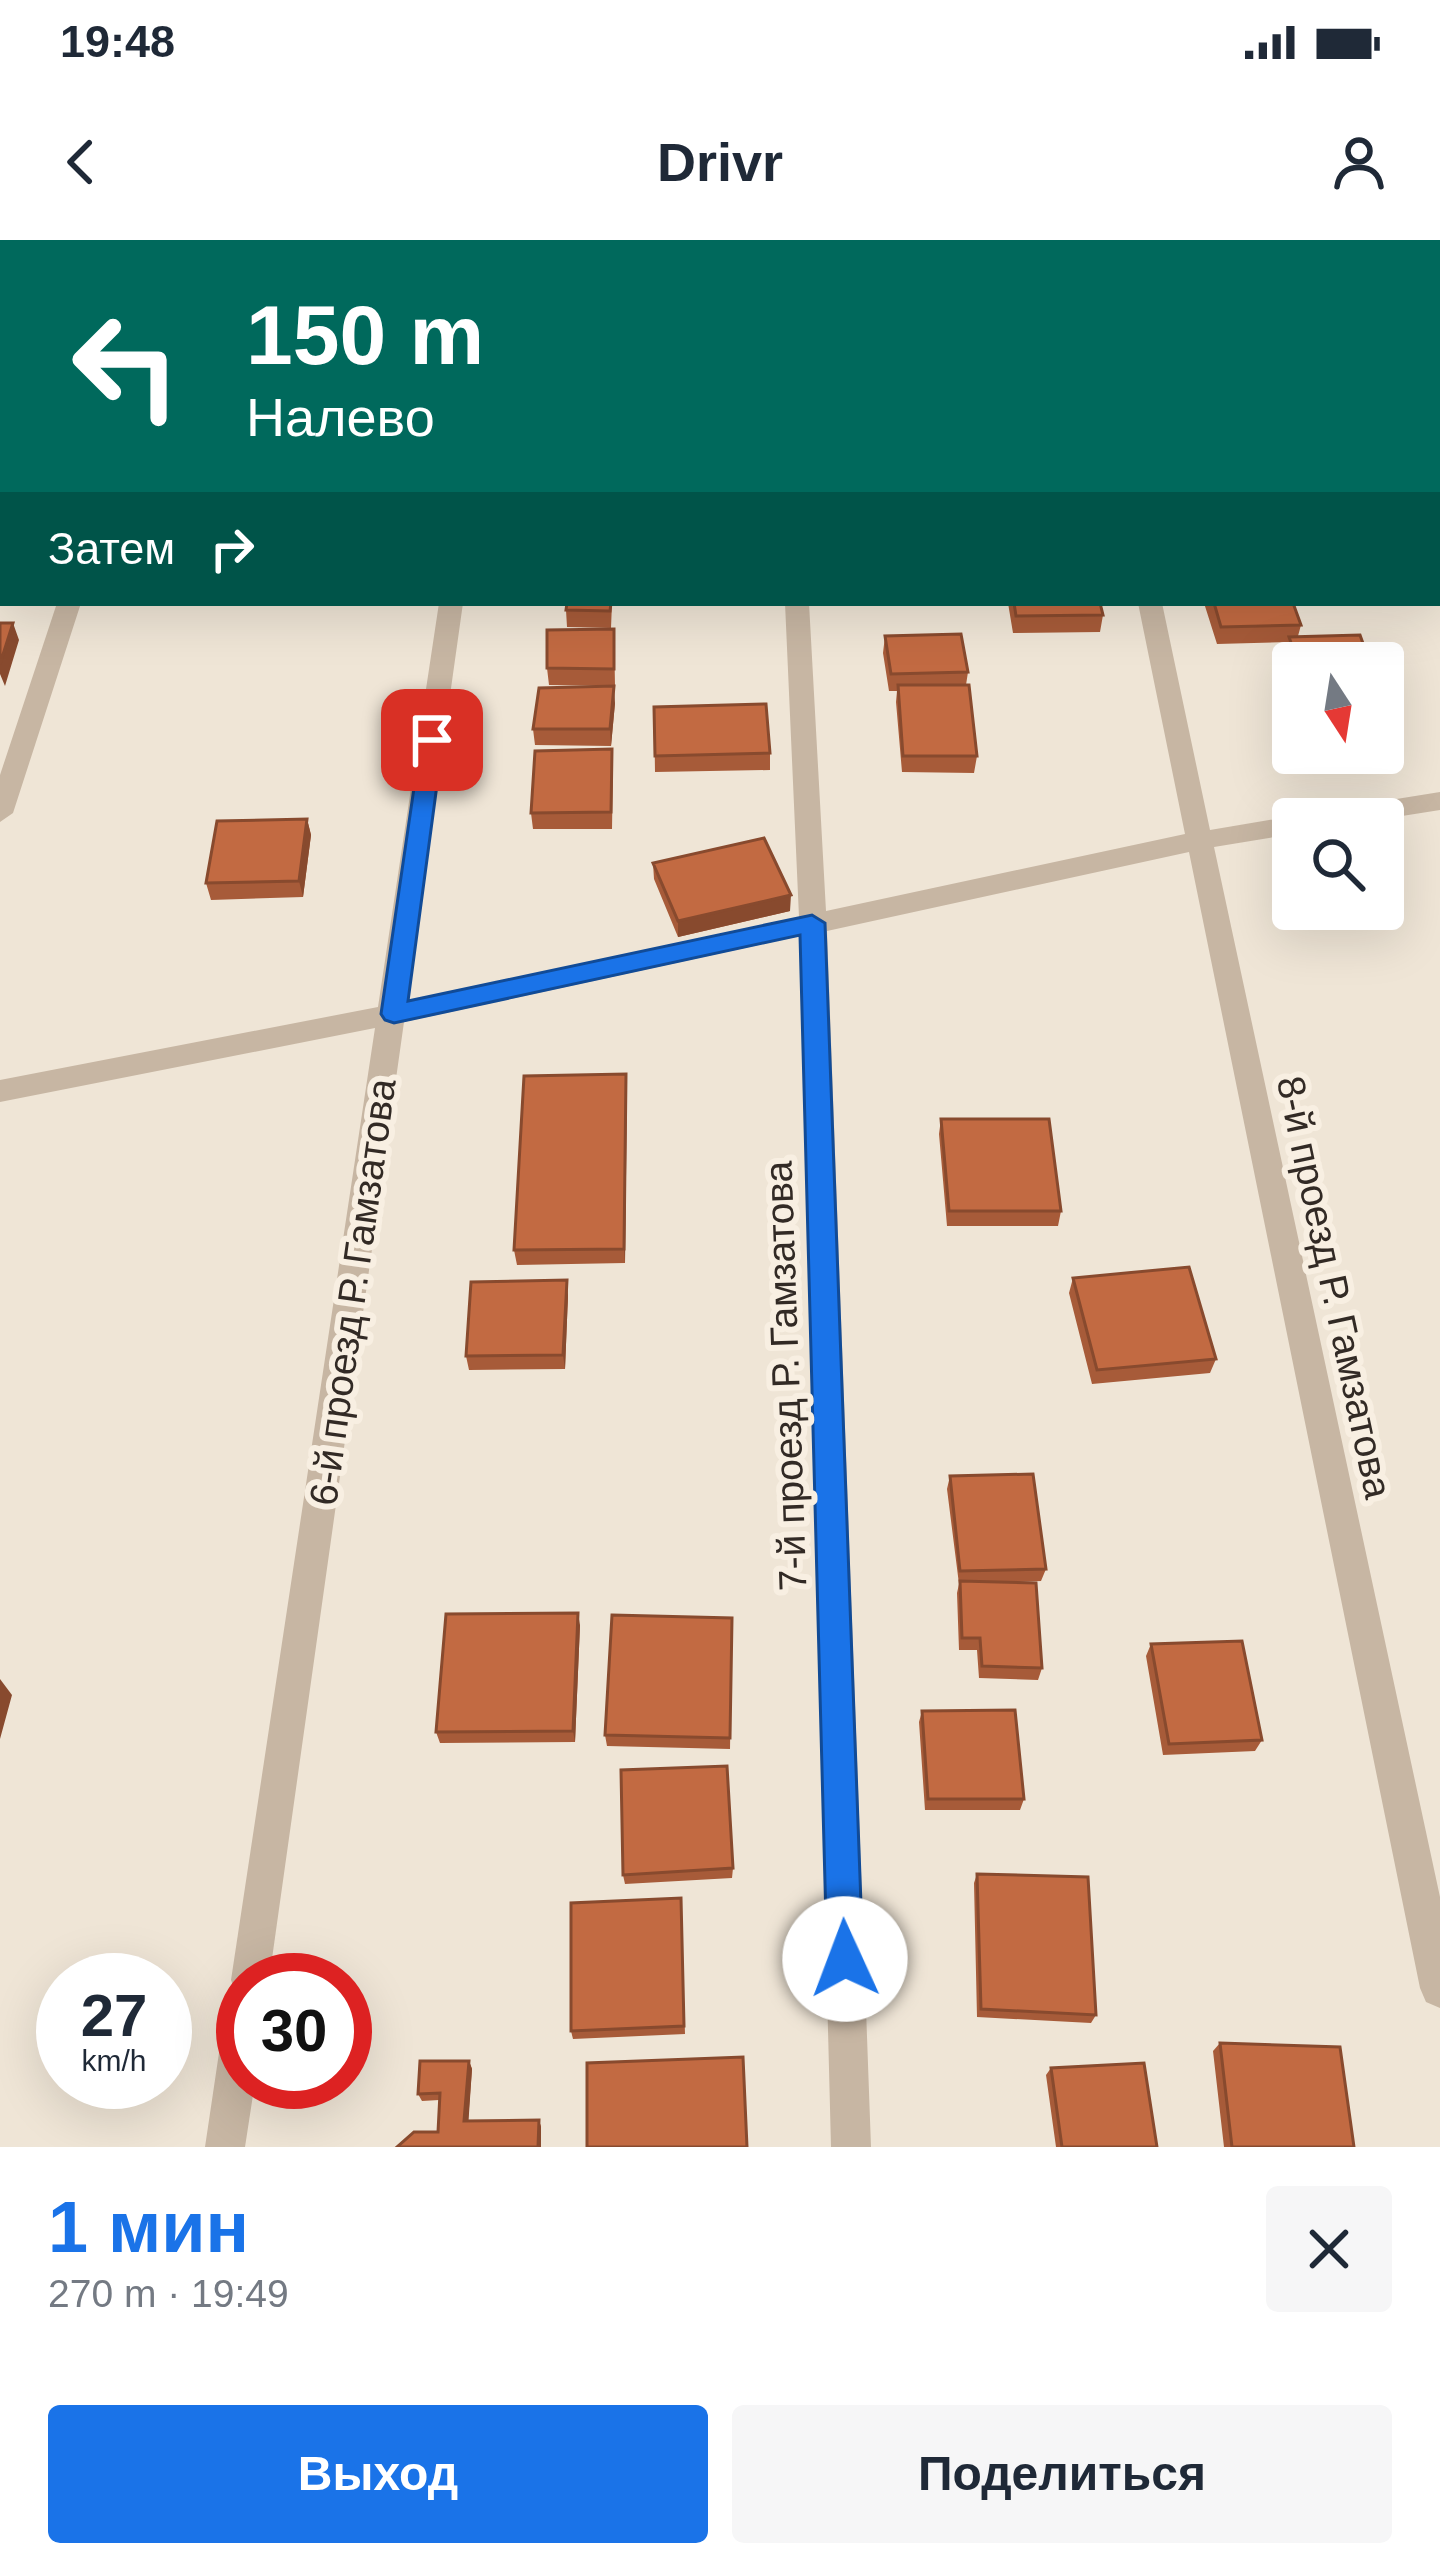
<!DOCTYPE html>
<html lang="ru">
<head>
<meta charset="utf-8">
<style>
  :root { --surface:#fff; --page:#f6f6f7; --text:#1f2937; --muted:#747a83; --accent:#1a73e8 }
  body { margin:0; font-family:Arial,sans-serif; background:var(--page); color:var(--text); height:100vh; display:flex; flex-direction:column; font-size:45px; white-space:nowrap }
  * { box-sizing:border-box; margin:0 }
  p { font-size:39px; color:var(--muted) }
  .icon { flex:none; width:66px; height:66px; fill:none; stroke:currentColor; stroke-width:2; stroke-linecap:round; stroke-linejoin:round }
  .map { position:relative; height:1907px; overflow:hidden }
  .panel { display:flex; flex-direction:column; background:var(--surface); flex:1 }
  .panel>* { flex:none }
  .guide { position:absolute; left:0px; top:0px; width:1440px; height:366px; box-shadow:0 12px 48px #0002; background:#00695c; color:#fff; overflow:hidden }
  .needle { width:78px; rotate:168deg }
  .fabs { position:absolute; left:1272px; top:402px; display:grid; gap:24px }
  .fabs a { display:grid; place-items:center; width:132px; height:132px; border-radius:12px; background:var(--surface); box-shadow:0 12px 48px #0002; font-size:60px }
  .speed { position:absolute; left:36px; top:1713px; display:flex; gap:24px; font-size:60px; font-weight:700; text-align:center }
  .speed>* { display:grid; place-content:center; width:156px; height:156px; border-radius:50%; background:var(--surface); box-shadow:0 12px 48px #0002; line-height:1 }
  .speed small { font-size:30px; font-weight:400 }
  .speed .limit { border:18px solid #d22; background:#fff; color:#111 }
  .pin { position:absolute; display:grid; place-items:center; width:102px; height:102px; color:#fff; margin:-51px; border-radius:24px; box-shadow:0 6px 18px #0006 }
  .me { position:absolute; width:132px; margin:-66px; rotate:358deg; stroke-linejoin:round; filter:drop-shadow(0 0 9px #0008) }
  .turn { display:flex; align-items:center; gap:42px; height:252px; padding:0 48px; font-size:54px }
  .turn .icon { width:156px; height:156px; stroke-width:2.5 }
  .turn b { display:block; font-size:84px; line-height:102px }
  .then { display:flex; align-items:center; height:114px; padding:0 48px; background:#0003; gap:24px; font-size:45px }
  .round { display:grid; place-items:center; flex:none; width:126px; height:126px; border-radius:12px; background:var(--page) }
  .headline { display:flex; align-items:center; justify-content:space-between; height:204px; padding:0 48px }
  h1 { font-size:72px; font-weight:600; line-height:90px; color:var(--accent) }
  .primary-button { display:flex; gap:24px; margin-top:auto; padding:24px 48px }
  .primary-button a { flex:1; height:138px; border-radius:12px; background:var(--accent); color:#fff; font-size:48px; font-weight:600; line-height:138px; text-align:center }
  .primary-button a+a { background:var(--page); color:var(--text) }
  .status { display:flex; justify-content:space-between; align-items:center; height:84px; padding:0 60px; background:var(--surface); direction:ltr }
  .status svg { height:33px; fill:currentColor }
  header { display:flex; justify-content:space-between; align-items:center; height:156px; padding:0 48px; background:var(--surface); font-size:54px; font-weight:600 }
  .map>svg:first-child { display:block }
</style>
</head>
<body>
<div class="status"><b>19:48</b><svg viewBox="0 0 49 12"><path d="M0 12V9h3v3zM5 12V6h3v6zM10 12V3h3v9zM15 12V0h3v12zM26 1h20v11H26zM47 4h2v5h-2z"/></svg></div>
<header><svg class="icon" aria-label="back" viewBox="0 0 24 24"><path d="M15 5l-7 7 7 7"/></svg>Drivr<svg class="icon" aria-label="person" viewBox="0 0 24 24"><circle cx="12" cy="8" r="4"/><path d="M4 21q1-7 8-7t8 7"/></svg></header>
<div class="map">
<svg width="1440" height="1907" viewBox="0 0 1440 1907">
  <rect width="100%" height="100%" fill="#efe5d6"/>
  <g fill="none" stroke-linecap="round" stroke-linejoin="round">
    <path fill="#c7b6a3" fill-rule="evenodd" d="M177,0H197L176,3Z
      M492,0H512V3H492Z
      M770,0H790V3H770Z
      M1067,0H1087L1088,3H1068Z
      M1363,0H1383L1384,3H1364Z
      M1437,156H1440V175H1437Z
      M57,363H81L13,573L0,582V535Z
      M439,363H463L407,761L799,677L785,363H809L826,671L1185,594L1138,363H1162L1210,590L1293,576L1302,579H1293V594L1214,607L1440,1657V1768L1426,1762L1420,1748L1189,612L827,691L871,1907H831L800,696L404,782L269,1740H243V1757L236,1754L231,1740L375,788L0,862V840L378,767Z
      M1440,552V570L1383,579H1315L1328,570Z
      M243,1766V1842H255L245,1907H205L223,1786L229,1772Z"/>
  </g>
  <path fill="#a75b39" d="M294,0H359L358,3H294Z
    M612,363L611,388L567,387L566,370Z
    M1008,363H1100L1103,375L1100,392L1013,393Z
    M1204,363H1293L1301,385L1298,396L1370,423H1293V441L1284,413L1287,402L1217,404Z
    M614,389L615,446L549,445L547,428Z
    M885,396L968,432L966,445L977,516L974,533L902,532L896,462L897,451H889L883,413Z
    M615,463L611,506L535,505L533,489Z
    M654,467L770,513V530L655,532Z
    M613,526L612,589H533L531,573Z
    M307,579L311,595L303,657L211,660L206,643Z
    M653,623L790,671L678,697L654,639Z
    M626,834L625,1023L517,1025L514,1010Z
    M941,879L1061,971L1058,986H947L939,894Z
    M1073,1038L1216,1119L1210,1133L1092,1144L1069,1053Z
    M568,1055L565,1129L469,1130L466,1116Z
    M950,1236L1046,1329L1041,1341L1014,1342L1042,1428L1038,1440L979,1438L977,1410H959L957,1353L959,1344L947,1249Z
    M732,1378L730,1509L607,1506L605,1495Z
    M580,1385L575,1502L440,1503L436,1492Z
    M1151,1404L1262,1500L1255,1511L1163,1515L1146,1416Z
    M922,1471L1024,1559L1020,1570H925L919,1482Z
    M733,1628L732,1638L625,1644L623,1635Z
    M977,1634L1096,1775L1091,1783L977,1777L974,1643Z
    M681,1658L685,1794L573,1799L571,1791Z
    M1220,1803L1354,1907H1224L1213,1811Z
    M469,1821L472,1829L468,1881L539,1880L541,1887V1907H397L438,1892L439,1860L422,1861L418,1854Z
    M1051,1828L1157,1907H1056L1046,1835Z"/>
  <path fill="#884a2e" d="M13,383L19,400L5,446L0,434V424Z
    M614,446L615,463L611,506L610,489Z
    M307,579L311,595L303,657L299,641Z
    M791,655L790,671L678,697V681Z
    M626,834L627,850L625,1023L624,1009Z
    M567,1040L568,1055L565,1129L563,1115Z
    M578,1373L580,1385L575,1502L573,1491Z
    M0,1439L12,1455L0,1499Z
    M469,1821L472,1829L468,1888L464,1881Z
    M539,1880L541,1887V1907H538Z"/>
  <path fill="#c26a42" stroke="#884a2e" stroke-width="3" d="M889,0H950L951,3H890Z
    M957,0H1021V3H958Z
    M1160,0H1221L1222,3H1160Z
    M567,363H611L610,371L566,370Z
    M1014,363H1100L1103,375L1016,376Z
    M1214,363H1293L1301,385L1221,387Z
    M0,383H13L0,424Z
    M614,389V429L547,428V390Z
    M961,394L968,432L891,434L885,396Z
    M1360,395L1370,423H1298L1289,397Z
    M898,445H969L977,516H903Z
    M614,446L610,489H533L539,448Z
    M766,464L770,513L655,516L654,467Z
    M612,509L611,572L531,573L535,511Z
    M307,579L299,641L206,643L217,581Z
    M764,598L791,655L678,681L653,623Z
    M626,834L624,1009L514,1010L524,836Z
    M941,879H1049L1061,971H949Z
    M1189,1027L1216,1119L1097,1130L1073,1038Z
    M567,1040L563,1115L466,1116L471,1042Z
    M1033,1234L1046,1329L960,1331L950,1236Z
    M960,1341L1036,1343L1042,1428L982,1426L980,1398H962Z
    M578,1373L573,1491L436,1492L446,1374Z
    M612,1375L732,1378L730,1498L605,1495Z
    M1242,1401L1262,1500L1169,1504L1151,1404Z
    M1015,1470L1024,1559H928L922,1471Z
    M727,1526L733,1628L623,1635L621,1530Z
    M977,1634L1088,1637L1096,1775L981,1769Z
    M681,1658L684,1786L571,1791V1663Z
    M1220,1803L1340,1807L1354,1907H1232Z
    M743,1817L747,1907H587V1823Z
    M420,1821H469L464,1881L539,1880L538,1907H397L414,1892H438L440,1853L418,1854Z
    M1144,1823L1157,1907H1062L1051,1828Z"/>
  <path fill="#1a73e8" stroke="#114b97" stroke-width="3" d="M432,492L443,500L408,761L812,675L825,683L863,1719L858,1731L845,1736L833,1731L827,1719L800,695L394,783L385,780L381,774L421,500Z"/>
  <g text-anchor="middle" stroke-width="12" stroke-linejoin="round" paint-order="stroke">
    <g font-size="39" fill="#322a25" stroke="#f8efe2">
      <text transform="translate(1335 1047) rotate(78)" y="14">8-й проезд Р. Гамзатова</text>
      <text transform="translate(352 1052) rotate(-82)" y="14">6-й проезд Р. Гамзатова</text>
      <text transform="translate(785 1136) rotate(-92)" y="14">7-й проезд Р. Гамзатова</text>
    </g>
  </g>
</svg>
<div class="fabs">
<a><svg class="needle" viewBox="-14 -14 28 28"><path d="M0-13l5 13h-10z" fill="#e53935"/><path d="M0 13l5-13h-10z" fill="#747a83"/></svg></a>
<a><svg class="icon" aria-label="search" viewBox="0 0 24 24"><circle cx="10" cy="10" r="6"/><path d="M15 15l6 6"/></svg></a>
</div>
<div class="speed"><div>27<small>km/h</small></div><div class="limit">30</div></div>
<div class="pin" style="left:432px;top:500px;background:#d93025"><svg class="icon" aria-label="arrive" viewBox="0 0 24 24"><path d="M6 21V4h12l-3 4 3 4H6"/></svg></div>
<svg class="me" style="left:845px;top:1719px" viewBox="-20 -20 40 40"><circle r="19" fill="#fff"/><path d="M0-13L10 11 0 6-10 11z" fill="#1a73e8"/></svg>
<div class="guide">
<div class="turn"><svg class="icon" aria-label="left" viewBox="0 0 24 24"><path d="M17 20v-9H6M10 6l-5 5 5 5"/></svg><div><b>150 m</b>Налево</div></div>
<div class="then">Затем<svg class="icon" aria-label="right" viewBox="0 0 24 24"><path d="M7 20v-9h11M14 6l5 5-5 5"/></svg></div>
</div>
</div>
<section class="panel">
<div class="headline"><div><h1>1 мин</h1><p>270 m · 19:49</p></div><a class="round"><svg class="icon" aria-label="close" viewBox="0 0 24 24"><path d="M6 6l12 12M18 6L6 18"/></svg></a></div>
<div class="primary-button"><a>Выход</a><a>Поделиться</a></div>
</section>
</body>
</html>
